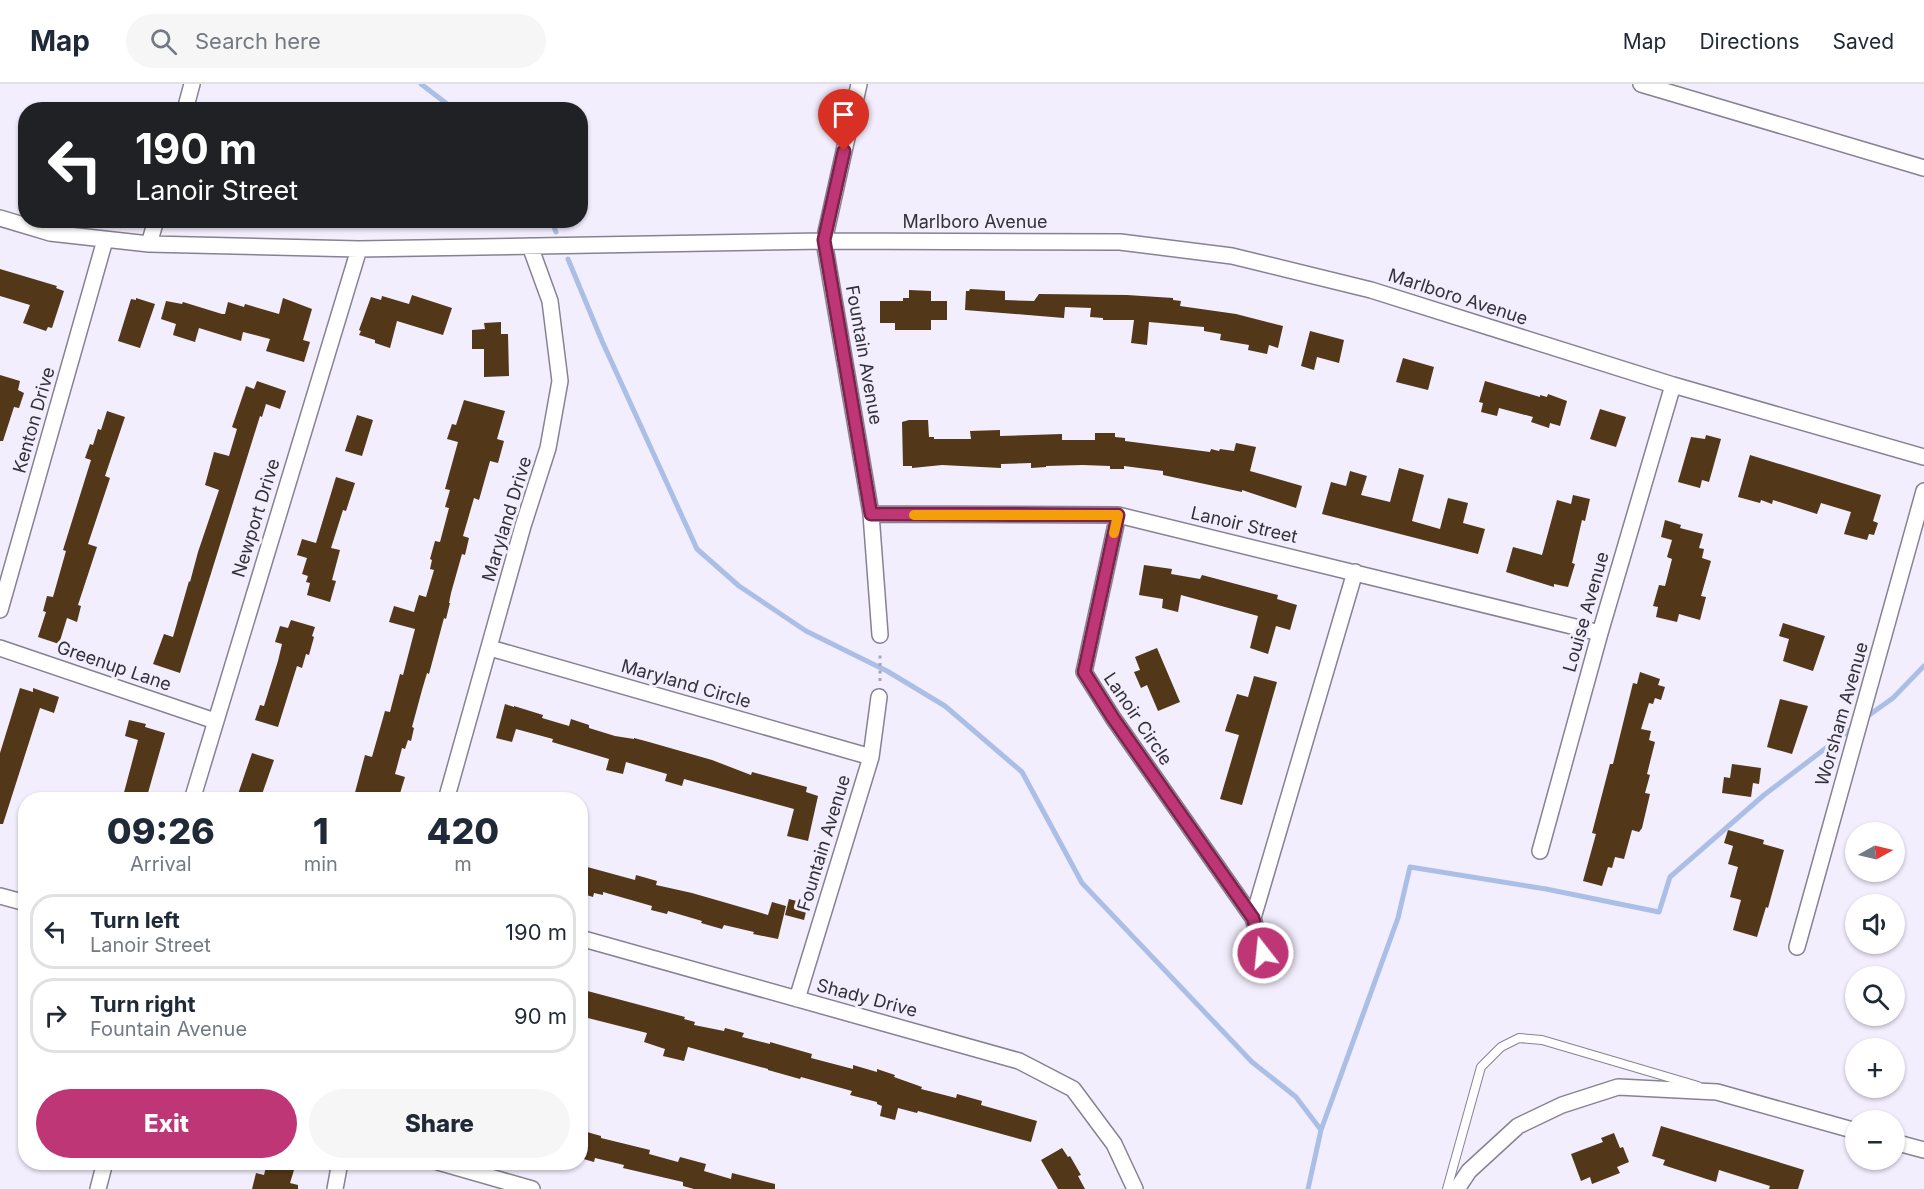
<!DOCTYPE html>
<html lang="en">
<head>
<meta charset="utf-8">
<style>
  :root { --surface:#fff; --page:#f6f6f7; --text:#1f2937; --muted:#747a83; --line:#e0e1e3; --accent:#be3675 }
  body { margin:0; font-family:Inter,sans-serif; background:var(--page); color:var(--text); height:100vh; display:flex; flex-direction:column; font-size:22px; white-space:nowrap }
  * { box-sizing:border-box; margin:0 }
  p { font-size:20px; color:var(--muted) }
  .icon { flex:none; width:33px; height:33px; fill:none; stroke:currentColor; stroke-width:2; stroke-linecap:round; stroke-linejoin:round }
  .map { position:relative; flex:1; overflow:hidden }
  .sheet { position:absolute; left:18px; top:708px; width:570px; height:378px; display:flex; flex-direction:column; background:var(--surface); border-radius:24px; box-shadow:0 2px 4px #0004 }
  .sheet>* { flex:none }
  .guide { position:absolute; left:18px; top:18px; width:570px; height:126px; border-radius:24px; box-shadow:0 2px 4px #0004; background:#202124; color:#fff; overflow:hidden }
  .needle { width:39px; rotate:82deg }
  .controls { position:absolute; left:1845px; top:738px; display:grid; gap:12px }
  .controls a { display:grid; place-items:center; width:60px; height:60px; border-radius:50%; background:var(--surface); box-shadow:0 2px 4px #0004; font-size:30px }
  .pin { position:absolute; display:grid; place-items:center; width:51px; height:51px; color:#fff; margin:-62px -26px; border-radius:50% 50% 50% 0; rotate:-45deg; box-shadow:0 0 6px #0007 }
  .pin .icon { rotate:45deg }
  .me { position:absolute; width:66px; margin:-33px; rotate:344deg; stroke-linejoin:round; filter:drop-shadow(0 0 4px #0008) }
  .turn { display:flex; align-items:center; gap:21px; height:126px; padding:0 18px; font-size:27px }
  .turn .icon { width:78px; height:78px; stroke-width:2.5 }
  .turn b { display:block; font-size:42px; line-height:51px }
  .eta { display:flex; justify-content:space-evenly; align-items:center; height:102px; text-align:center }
  .eta b { font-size:36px; font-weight:800; line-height:42px }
  .action { display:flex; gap:12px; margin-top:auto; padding:12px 18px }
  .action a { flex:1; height:69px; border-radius:36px; background:var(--accent); color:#fff; font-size:24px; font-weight:800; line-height:69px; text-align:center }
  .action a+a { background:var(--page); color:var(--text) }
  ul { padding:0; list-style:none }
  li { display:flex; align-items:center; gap:18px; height:75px; margin:0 12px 9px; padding:0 6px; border:3px solid var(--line); border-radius:24px }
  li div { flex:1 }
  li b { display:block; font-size:22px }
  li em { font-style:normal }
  header { display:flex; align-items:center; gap:36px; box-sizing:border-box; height:84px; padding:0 30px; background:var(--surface); border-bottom:2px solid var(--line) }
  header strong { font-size:28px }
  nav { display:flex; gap:33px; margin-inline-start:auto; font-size:21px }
  .search { width:420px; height:54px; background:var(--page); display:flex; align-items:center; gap:15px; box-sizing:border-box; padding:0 21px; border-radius:33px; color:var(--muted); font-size:22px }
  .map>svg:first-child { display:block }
</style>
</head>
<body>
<header>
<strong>Map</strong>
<div class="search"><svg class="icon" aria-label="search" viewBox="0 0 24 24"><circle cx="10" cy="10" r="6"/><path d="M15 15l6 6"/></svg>Search here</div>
<nav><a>Map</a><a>Directions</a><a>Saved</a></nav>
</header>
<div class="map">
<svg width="1924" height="1105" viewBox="0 0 1924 1105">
  <rect width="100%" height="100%" fill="#f2eefd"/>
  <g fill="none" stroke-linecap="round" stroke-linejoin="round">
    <path stroke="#abbee5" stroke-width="5" d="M421,0L455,26
      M551,136L556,148
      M568,175L602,257L697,465L739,502L806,547L887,587L945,622L1022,688L1082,799L1252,978L1296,1013L1321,1046
      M1865,634L1893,614L1924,582
      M1308,1105L1321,1046L1398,834L1410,783L1546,805L1659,828L1670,793L1764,711L1855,642"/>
  </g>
  <path fill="#523718" d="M0,185L57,202L56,204L64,207L52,244L48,243L46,247L23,239L30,221L0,212Z
    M970,205L1005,207V216L1034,217L1039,210L1127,211L1173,214V216L1181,217L1180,222L1236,230L1283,242L1278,264L1269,261L1267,270L1248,266L1249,261L1220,256L1221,250L1204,247V243L1149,238L1147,261L1131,259L1134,236H1103V234L1090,233L1091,224L1065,223L1064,234L965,226L966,207H969Z
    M909,206L931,207V217H947V236H931V246H895V239H880V217H903V214H909Z
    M412,211L452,224L443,251L397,237L390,264L375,259V256L359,251L361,247L359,246L371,213L381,216L382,212L409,220Z
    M136,214L155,220L140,264L118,257L131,215L136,216Z
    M283,214L312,225L303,256L310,258L304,278L266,267L270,255L243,248L241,257L199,244L195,258L173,251L176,240L161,235L166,217L182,220L183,218L222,230H225L228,218L244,223L245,220L279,230Z
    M501,238V250H508L509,292L484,293V265H472V246L485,245L484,239Z
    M1310,247L1344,256L1339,279L1317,273L1314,286L1301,282Z
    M1403,274L1434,283L1428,306L1396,298Z
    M0,291L20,297L18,306L24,309L19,324L14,323L3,357H0Z
    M257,297L286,307L280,325L266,320L262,333L260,332L180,589L153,580L164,550L173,553L189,497L190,498L198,468L219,406L205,401L214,368L229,372L237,345L232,343L246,302L254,305Z
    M1485,297L1540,313V311L1547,313L1548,310L1567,317L1560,342L1550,339L1549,344L1531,338L1533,333L1499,324L1497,332L1481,328L1483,319L1479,318Z
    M464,316L505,327L497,355L504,357L498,379L490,377L479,416L474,414L463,452L469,454L465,471L462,470L451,509L449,519H450L446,535L444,534L429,590L427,589L422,606L412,643L414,644L411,657L408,656L405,665L402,664L395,690L405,693L398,716H353L365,671L372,673L385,627L390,628L400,590L403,591L415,545L389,538L394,522L414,528L419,511L426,513L434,486L430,485L432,476L430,475L435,457L440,458L449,424L445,423L450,406L445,405L458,358L447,355L452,340L456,341Z
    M1600,325L1626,333L1616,363L1590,355Z
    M107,327L125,333L105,392L110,394L88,460L97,463L78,521L81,522L77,538L67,534L59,560L38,553L46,528L43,527L47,512L53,513L66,467L63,466L91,376L85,374L90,360L93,361L98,345L101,346Z
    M357,331L373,336L362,372L345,367Z
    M909,336H928L929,353H934V355H971L970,347L1000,346V352L1062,350V356H1095V349H1115V353L1125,354V357L1210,368L1211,365L1219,367L1220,365L1234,367L1236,359L1256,363L1250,387L1302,402L1296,424L1242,406V408L1163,391V387L1124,382V385H1110V382L1083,381L1046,382V383L1031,384V379L1001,380V384L942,381L912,384V382H903L902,338Z
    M1706,351L1721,355L1709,398L1702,396L1700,404L1678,398L1691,353L1705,355Z
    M1750,371L1881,411L1873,437L1878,439L1874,451L1869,450L1867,456L1844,450L1851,428L1821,419L1817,430L1773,416L1772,420L1761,416L1760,419L1738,413Z
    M1399,384L1424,391L1412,437L1440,445L1448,414L1468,419L1463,439L1485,445L1478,470L1322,430L1331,398L1346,402L1350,387L1367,392L1361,411L1390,418Z
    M336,393L355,399L346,427L343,426L331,464L340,466L332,496L336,497L330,518L307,511L310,499L306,498L308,492L302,490L307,474L297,471L302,455L316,459Z
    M1573,411L1590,415L1585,437L1582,436L1572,479L1575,480L1568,503L1554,500V503L1506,488L1513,463L1542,471L1557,416L1571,420Z
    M1665,436L1681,441L1680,444L1703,450L1699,464L1704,465L1702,474L1711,477L1701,512L1706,513L1700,536L1679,530L1677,538L1656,533L1658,523L1653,522L1659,501L1665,502L1672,475L1667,473L1672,456L1661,453Z
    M1144,481L1172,485L1171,490L1200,495L1202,491L1278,511L1277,515L1297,521L1290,546L1276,542L1268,570L1250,564L1258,532L1181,511L1178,528L1162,524L1163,515L1139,511Z
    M291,536L315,543L312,552L314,553L309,571L306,570L302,584L297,582L278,643L255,636L260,621L264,622L278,577L282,560L275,558L280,542L288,544Z
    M1783,539L1825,552L1813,587L1783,577L1789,555L1779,552Z
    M1157,564L1180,618L1158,627L1147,601L1141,604L1134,588L1140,586L1135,573Z
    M1640,588L1660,595L1658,601L1665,603L1661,616L1655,614L1653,620L1649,619L1641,645L1651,647L1649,656L1655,658L1647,690L1650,691L1645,709L1650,710L1642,744L1639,748L1632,746L1624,775L1615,773L1612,784L1608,783L1602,802L1583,797L1596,750L1592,749L1610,680H1613L1633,599L1637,600Z
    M1254,592L1277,598L1242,721L1220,715L1239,651L1225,647L1237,610L1248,613Z
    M20,604L33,608V604L59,613L54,629L40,624L3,740H0V669Z
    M1780,615L1808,622L1792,670L1767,663Z
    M505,620L514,623V622L543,631L542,634L569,642L571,635L589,641V644L615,652L634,655V654L649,658L712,676L751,691L752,688L807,703L806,708L818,712L808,757L787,752L794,725L684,695L682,702L665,697L667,690L626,678L623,690L606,686L609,675L552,658L553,655L516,645L512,658L496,654Z
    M129,636L146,640L145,643L165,649L146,716H122L138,656L125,652Z
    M252,669L274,676L260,716H245L237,713Z
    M1732,680L1761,684L1759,700L1753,699L1751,713L1722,709L1724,693L1730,694Z
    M1728,746L1764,756L1763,760L1784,766L1768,824L1766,823L1757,853L1733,846L1741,816L1730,813L1738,783L1728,780L1733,762L1724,759Z
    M580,781L635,796L636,791L657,797L656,801L692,809L768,831L772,818L786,822L778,855L753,850L754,848L724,841L722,845L701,839L702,837L668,827L667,830L651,826L652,822L603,808V811L594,809L593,813L580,809Z
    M789,815L808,820L804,836L785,831Z
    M580,905L685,933L684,935L695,938L694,941L724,947L725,944L744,949L742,953L770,960V958L812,970L811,974L853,985V981L877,988V985L895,991L894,993L922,1003L921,1005L956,1014L957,1010L982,1017L981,1021L1037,1037L1031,1058L918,1027L917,1029L898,1024L895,1036L880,1032L882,1022L877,1020V1018L850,1011L852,1007L801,993L800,995L768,986V985L688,963L684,977L663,972L665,965L644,958L647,949L580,932Z
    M1661,1042L1804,1086L1798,1105H1769L1770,1102L1719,1086L1716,1098L1663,1081L1665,1076L1652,1072Z
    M580,1046L601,1052V1054L650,1066L649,1070L678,1078L680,1073L706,1080L704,1087L731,1095L732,1089L775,1100V1105H694L683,1102V1098L623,1084L624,1081L595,1074L594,1078L580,1074Z
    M1614,1049L1620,1064L1623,1063L1629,1078L1617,1083L1620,1089L1592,1100L1590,1093L1581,1097L1571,1070L1603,1058L1601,1054Z
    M1062,1064L1068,1073L1070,1072L1081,1091L1078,1092L1085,1105H1058L1041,1076Z
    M275,1081L294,1086L290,1099L298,1101V1105H252L256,1089L264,1091L266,1083L274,1085Z"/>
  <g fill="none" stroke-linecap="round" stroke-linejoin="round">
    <defs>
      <path id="lane" d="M1447,1105L1481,983L1501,963L1519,954L1542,956L1698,1002"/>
      <path id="street" d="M859,0L824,157L871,430L880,551
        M1641,0L1924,84
        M185,26L192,0
        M0,134L50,149L149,160L359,165L824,157L1120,158L1232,172L1371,206L1673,301L1924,373
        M149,160L156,136
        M871,430L1118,431L1600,549
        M1118,431L1084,588L1113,634L1253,834
        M0,526L105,156
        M0,564L215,637
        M490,564L871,673
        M192,716L359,165
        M446,716L523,442L548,364L560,297L550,217L530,162
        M1540,767L1600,549L1673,301
        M0,812L26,819
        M580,854L1019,977L1073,1005L1114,1060L1135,1105
        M1797,863L1924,407
        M1263,869L1253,834L1355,488
        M797,915L871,673L879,613
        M1894,1058L1924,1066
        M438,1078L532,1105
        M98,1105L105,1078
        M335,1105L340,1078
        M1457,1105L1469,1087L1518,1042L1562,1021L1618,1003L1717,1008L1856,1047"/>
    </defs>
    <use href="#lane" stroke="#878292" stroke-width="10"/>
    <use href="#street" stroke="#878292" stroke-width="18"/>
    <path stroke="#a9a6b2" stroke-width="3" stroke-dasharray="3 4.5" stroke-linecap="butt" d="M880,597V567"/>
    <use href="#lane" stroke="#fff" stroke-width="8"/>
    <use href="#street" stroke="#fff" stroke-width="15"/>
  </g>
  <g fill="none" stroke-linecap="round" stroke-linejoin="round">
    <defs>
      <path id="route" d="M844,67L824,156L871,430L1118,431L1084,588L1113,634L1253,834L1263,869"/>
    </defs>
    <use href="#route" stroke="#7c234c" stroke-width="15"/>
    <use href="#route" stroke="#be3675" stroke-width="10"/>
    <path stroke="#f59e0b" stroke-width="10" d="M914,431H1118L1114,449"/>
  </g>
  <g text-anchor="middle" stroke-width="6" stroke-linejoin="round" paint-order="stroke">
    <g font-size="18" fill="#333138" stroke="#f2eefd">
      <text x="975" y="144">Marlboro Avenue</text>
      <text transform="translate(1458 213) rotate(18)" y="6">Marlboro Avenue</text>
      <text transform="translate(864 271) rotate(80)" y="6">Fountain Avenue</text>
      <text transform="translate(34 336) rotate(-74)" y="6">Kenton Drive</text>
      <text transform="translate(256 434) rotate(-73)" y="6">Newport Drive</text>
      <text transform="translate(507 435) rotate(-73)" y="6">Maryland Drive</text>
      <text transform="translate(1244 441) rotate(13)" y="6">Lanoir Street</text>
      <text transform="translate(1586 528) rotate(-74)" y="6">Louise Avenue</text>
      <text transform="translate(114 582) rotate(19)" y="6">Greenup Lane</text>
      <text transform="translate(686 600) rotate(16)" y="6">Maryland Circle</text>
      <text transform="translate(1842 630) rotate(-74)" y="6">Worsham Avenue</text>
      <text transform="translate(1138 635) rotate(56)" y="6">Lanoir Circle</text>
      <text transform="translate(824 759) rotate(-73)" y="6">Fountain Avenue</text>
      <text transform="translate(867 914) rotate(15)" y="6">Shady Drive</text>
    </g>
  </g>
</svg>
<div class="controls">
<a><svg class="needle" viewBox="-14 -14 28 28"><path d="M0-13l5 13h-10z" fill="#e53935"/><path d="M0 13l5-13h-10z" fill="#747a83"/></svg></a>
<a><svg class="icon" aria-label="sound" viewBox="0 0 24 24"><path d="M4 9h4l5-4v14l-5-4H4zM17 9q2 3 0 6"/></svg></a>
<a><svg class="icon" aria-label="search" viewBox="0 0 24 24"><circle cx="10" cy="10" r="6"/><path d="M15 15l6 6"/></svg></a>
<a>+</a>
<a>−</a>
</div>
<div class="pin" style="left:844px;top:67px;background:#d93025"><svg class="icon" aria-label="arrive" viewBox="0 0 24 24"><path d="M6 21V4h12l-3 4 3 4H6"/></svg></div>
<svg class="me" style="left:1263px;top:869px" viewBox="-20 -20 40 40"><circle r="17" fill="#be3675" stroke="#fff" stroke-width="3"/><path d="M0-11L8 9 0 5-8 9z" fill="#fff"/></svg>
<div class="guide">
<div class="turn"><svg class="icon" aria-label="left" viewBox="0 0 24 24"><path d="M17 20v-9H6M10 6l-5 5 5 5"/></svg><div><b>190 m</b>Lanoir Street</div></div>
</div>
<section class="sheet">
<div class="eta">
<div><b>09:26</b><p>Arrival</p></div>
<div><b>1</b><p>min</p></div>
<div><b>420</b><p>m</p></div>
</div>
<ul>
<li><svg class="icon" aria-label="left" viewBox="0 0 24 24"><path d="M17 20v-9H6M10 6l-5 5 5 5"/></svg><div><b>Turn left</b><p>Lanoir Street</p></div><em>190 m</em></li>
<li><svg class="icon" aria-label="right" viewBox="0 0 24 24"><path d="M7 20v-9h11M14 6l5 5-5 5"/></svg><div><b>Turn right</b><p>Fountain Avenue</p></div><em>90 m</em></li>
</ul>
<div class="action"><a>Exit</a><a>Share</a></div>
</section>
</div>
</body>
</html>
